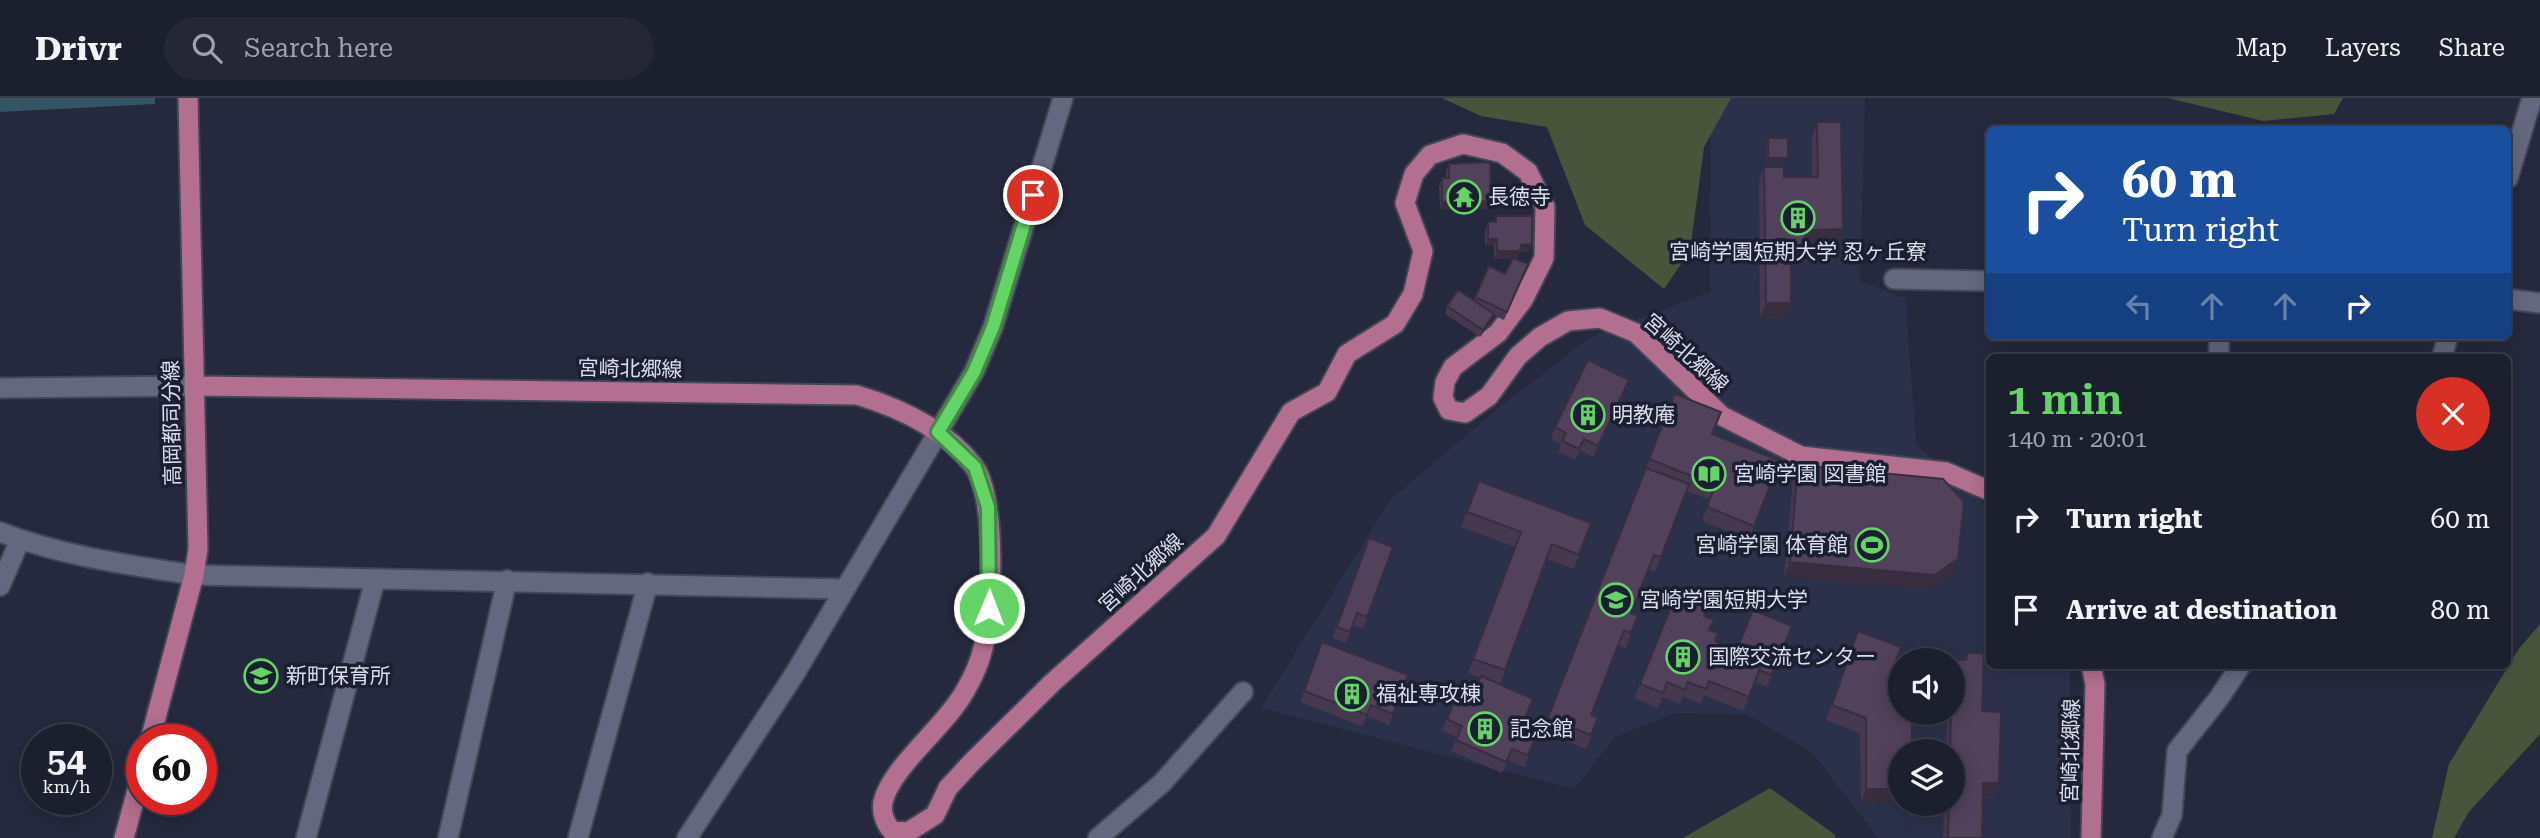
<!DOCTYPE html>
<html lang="en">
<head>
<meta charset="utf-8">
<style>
  :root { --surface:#1c1f2e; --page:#252736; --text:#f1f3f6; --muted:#a0a2aa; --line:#3a3d4a; --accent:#65d467 }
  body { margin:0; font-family:"Roboto Serif","Noto Sans JP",serif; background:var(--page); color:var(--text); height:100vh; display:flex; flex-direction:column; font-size:26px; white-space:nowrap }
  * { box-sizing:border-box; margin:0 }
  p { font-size:23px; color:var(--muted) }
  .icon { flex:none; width:38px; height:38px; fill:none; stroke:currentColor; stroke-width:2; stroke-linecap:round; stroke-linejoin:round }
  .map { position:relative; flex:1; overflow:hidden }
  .drawer { position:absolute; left:1986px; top:256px; width:525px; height:315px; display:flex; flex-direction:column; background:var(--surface); border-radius:10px; box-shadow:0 4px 18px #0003,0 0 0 2px var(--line) }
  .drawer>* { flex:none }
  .guide { position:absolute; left:1986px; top:28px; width:525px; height:214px; border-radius:10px; box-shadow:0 4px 18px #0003,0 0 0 2px var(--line); background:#1a4fa0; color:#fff; overflow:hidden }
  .controls { position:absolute; left:1888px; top:550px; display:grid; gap:14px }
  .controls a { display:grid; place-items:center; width:77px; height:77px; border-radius:50%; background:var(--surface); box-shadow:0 4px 18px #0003,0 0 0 2px var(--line); font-size:35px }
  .speed { position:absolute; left:21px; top:626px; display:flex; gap:14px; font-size:35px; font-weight:700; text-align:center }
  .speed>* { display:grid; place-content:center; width:91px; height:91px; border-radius:50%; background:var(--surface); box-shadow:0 4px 18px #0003,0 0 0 2px var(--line); line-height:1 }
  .speed small { font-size:18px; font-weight:400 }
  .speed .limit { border:10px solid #d22; background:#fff; color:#111 }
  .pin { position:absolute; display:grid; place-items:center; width:60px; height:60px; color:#fff; margin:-30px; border:4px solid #fff; border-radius:50%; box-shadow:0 2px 7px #0007 }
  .me { position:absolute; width:77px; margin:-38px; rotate:1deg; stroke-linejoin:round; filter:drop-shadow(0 0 5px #0008) }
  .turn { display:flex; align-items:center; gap:24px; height:147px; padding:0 21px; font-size:32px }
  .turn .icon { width:91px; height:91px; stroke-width:2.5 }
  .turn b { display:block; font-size:49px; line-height:60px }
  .lanes { display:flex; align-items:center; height:66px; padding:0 21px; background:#0003; justify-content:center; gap:35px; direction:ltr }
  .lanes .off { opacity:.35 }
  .round { display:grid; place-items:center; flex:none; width:74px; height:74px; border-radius:37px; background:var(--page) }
  .summary { display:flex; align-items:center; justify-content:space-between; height:119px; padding:0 21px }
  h1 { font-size:42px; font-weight:600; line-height:52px; color:var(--accent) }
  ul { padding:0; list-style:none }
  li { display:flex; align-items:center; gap:21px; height:91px; padding:0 21px }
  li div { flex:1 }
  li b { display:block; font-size:26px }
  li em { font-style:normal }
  header { display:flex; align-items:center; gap:42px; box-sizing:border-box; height:98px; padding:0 35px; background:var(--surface); border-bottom:2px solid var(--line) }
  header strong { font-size:33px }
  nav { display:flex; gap:38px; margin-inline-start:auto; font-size:24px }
  .search { width:490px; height:63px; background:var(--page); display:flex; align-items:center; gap:18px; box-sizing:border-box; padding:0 24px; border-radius:38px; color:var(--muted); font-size:26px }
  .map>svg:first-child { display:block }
</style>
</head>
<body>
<header>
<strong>Drivr</strong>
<div class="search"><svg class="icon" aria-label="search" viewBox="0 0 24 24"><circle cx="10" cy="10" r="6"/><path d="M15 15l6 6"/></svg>Search here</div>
<nav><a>Map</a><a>Layers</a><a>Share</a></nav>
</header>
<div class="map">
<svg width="2540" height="740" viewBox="0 0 2540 740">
  <rect width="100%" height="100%" fill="#25293d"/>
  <path fill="#2c314b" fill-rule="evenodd" d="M1711,0H1865L1860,183L1905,200L1916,346L1990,411V567H2070L2071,740H1878L1812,654L1746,616L1675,615L1615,639L1574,691L1261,610L1391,401L1501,308L1591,239L1710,194ZM1900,562H1953V614H1900ZM1900,653H1953V705H1900Z"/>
  <path fill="#49553b" d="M1442,0H1731L1704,49L1690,153L1664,191L1585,127L1547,29L1481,18Z
    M2168,0H2343L2334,16L2263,23Z
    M2540,526V636L2468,715L2454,740H2432L2449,666L2518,552Z
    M1770,690L1834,736L1836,740H1683Z"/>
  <path fill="#345564" d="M0,0H155V6L0,14Z"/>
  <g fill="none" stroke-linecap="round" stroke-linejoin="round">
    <defs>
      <path id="minor" d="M2508,80L2532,0
        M1894,181L1990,183
        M2508,201L2540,205
        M2219,259V238
        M2442,259L2448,238
        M0,290L194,288
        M0,434C62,458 129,467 194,477L845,491
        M0,488L20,442
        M306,740L375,482
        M448,740L507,482
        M578,740L648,485
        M1098,740L1162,685L1243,594
        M2162,740L2172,717L2177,653L2219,600L2241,567"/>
      <path id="tertiary" d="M687,740L794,577L974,274L993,229L1063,0"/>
      <path id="primary" d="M194,288L857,297C900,310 945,331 973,367C997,397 993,513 983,550C980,564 972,581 965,593C946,628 891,669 883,704C881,714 885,725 892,733L908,734L935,717L948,690L972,664L1052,585L1216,438L1291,314L1327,294L1347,256L1395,226L1413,196L1423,153L1405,105L1414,76L1430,57L1463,46L1502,55L1528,74L1545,109L1544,160L1523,202L1498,235L1453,269L1445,284L1443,300L1449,312L1465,315L1489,298L1518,258L1540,239L1568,223L1600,220L1636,235L1722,318L1801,358L1946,374L1990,393
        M2091,567L2095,586L2091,740
        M150,642L194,477L198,451L188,0
        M124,740L142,674"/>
    </defs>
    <use href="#minor" stroke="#434657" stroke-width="23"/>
    <use href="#tertiary" stroke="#434657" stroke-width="23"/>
    <use href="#primary" stroke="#434657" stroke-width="23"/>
    <use href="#minor" stroke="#63687f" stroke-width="19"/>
    <use href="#tertiary" stroke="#63687f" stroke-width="19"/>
    <use href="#primary" stroke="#b26f8f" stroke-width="19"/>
  </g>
  <path fill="#46384e" d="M1817,24L1843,131L1837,146H1805V150L1800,164H1791V205L1786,219L1760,220L1759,84L1764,69L1784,79H1812V39Z
    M1768,40L1787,63L1766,64V44Z
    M1449,66L1488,111H1440L1439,88L1442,80H1446V73Z
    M1496,118L1532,146L1529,154H1520L1517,161H1515L1528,166L1504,222L1493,217L1491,223L1480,239L1445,216L1447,208L1474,202L1489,168L1505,176L1512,161H1494V148H1485V132L1488,124H1494Z
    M1629,282L1625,294L1593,359L1580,352L1575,362L1558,354L1561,346L1551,341L1555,329Z
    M1675,296L1712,336L1780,363L1749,442L1702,423L1710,402L1687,393L1655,474L1648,471L1631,515L1638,518L1626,550L1619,547L1591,618L1598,620L1586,651L1543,634Z
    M1798,367L1953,476L1929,491L1784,479L1793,381Z
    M1479,383L1591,425L1574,471L1547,461L1500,586L1527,618L1542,624L1524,669L1508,662L1502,675L1451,653L1457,639L1442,633L1447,621L1474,594L1481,580L1468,575L1515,449L1461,429Z
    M1369,440L1393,449L1363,531L1353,527L1346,545L1332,540Z
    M1699,507L1710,532L1721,554L1734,559L1788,539L1767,589L1755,584L1743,613L1704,597L1701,606L1683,598L1680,606L1662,599L1658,610L1634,600L1640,586Z
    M1858,533L1888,584L1907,705H1861L1860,635L1826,622Z
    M1322,544L1408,577L1389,627L1367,618L1362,628L1300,604Z
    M1967,555L1982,613L1999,685L1994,700H1983L1982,740H1943L1944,705H1953V653H1946L1947,614H1953L1964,562Z"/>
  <path fill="#392e40" d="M1768,60H1788L1787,63L1766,64Z
    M1491,103L1488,111H1440L1442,104Z
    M1843,131L1837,146H1799L1805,132Z
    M1488,141H1497L1494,148H1485Z
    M1532,146L1529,154H1520L1517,161H1494L1497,153L1521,147Z
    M1791,150H1805L1800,164H1785Z
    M1766,205H1791L1786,219L1760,220Z
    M1494,216L1491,223L1480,239L1483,232Z
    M1629,282L1625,294L1593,359L1598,348Z
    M1958,461L1953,476L1929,491L1784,479L1790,464Z
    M1983,685H1999L1994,700L1978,699Z
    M1866,691H1900V705H1907H1861Z"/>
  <path fill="#51415b" stroke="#392e40" stroke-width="2" d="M1817,24H1841L1843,131L1805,132V150H1791V205H1766L1764,69H1784V79H1818Z
    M1768,40H1788V60H1768Z
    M1490,64L1491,103L1442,104V80H1449V66Z
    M1496,118H1532V146L1521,147L1520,153H1497V141H1488V124H1496Z
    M1513,160L1528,166L1507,214L1475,199L1489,168L1505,176Z
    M1458,192L1494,216L1483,232L1447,208Z
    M1588,262L1629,282L1598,348L1584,341L1579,351L1562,343L1566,335L1555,329Z
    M1675,296L1721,314L1712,336L1780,363L1754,428L1707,409L1715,387L1649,361Z
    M1798,367L1943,381L1964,404L1958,461L1934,477L1790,464Z
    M1646,370L1689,386L1661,459L1654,457L1631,515L1638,518L1631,535L1624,532L1591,617L1598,620L1591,637L1548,620Z
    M1479,383L1591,425L1579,457L1552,446L1505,572L1473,561L1521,434L1467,414Z
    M1369,440L1393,449L1367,519L1357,515L1350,534L1337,529Z
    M1679,489L1702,499L1699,507L1707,510L1704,518L1714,522L1709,532L1718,535L1715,543L1724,547L1721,554L1760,570L1749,599L1709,583L1706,591L1688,584L1685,592L1667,584L1663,595L1640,586Z
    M1753,512L1792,528L1771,577L1759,572L1760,570L1734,559Z
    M1858,533L1901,549L1888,584H1900V614H1912V653H1900V691H1866V620L1832,607Z
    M1322,544L1408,577L1393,616L1371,607L1367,617L1304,593Z
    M1967,555H1984L1982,613L2001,614L1999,685H1983L1982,740H1948L1949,705H1953V653H1950L1951,614H1953V562H1966Z
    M1481,578L1533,601L1526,618L1542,624L1528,657L1512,651L1506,664L1456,642L1462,628L1447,621L1461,589L1474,594Z"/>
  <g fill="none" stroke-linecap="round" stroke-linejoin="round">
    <defs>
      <path id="route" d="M989,510L988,409L975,369L938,334L974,274L993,229L1033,97"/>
    </defs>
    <use href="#route" stroke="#428a43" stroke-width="18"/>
    <use href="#route" stroke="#65d467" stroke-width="12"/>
  </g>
  <defs>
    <symbol id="temple-ring" viewBox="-11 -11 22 22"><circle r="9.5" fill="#1b1f32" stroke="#65d467" stroke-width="1.5"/><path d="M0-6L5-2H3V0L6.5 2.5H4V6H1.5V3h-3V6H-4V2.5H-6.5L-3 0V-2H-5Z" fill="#65d467"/></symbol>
    <symbol id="building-ring" viewBox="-11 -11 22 22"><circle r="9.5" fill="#1b1f32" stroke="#65d467" stroke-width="1.5"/><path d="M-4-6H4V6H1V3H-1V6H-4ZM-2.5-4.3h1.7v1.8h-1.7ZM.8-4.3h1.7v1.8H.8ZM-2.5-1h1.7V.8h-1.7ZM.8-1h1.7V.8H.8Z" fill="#65d467"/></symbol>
    <symbol id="library-ring" viewBox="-11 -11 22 22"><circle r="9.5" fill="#1b1f32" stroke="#65d467" stroke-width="1.5"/><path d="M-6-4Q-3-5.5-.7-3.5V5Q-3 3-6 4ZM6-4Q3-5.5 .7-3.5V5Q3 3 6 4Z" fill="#65d467"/></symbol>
    <symbol id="stadium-ring" viewBox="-11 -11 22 22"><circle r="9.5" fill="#1b1f32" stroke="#65d467" stroke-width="1.5"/><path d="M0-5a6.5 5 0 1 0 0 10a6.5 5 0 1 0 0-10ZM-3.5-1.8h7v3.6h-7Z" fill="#65d467"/></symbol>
    <symbol id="university-ring" viewBox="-11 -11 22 22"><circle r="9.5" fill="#1b1f32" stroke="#65d467" stroke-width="1.5"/><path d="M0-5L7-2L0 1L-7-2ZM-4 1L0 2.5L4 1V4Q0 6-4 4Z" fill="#65d467"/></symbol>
    <symbol id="school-ring" viewBox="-11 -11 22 22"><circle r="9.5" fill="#1b1f32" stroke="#65d467" stroke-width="1.5"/><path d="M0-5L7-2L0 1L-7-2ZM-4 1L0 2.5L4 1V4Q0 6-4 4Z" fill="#65d467"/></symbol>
  </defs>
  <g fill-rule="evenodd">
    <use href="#temple-ring" x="1445" y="80" width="38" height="38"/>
    <use href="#building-ring" x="1779" y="101" width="38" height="38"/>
    <use href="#building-ring" x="1569" y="298" width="38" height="38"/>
    <use href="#library-ring" x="1690" y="357" width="38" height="38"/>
    <use href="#stadium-ring" x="1853" y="428" width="38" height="38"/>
    <use href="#university-ring" x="1597" y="483" width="38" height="38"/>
    <use href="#building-ring" x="1664" y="540" width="38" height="38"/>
    <use href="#school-ring" x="242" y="559" width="38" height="38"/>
    <use href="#building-ring" x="1333" y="577" width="38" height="38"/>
    <use href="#building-ring" x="1466" y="612" width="38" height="38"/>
  </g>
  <g text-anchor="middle" stroke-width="7" stroke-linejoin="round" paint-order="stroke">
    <g font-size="21" fill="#dbdeeb" stroke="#1b1f32" text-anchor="start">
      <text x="1488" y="106">長徳寺</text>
      <text x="1798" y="161" text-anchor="middle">宮崎学園短期大学 忍ヶ丘寮</text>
      <text x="1612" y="324">明教庵</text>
      <text x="1734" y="383">宮崎学園 図書館</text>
      <text x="1848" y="454" text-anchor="end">宮崎学園 体育館</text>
      <text x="1640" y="509">宮崎学園短期大学</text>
      <text x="1708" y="566">国際交流センター</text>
      <text x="286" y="585">新町保育所</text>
      <text x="1376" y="603">福祉専攻棟</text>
      <text x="1510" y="638">記念館</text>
    </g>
    <g font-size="21" fill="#dbdeeb" stroke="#1b1f32">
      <text transform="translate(1686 255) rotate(42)" y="7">宮崎北郷線</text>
      <text transform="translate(630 271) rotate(1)" y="7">宮崎北郷線</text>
      <text transform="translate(172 325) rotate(-91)" y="7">高岡都司分線</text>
      <text transform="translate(1141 475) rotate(-42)" y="7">宮崎北郷線</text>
      <text transform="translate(2071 653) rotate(-89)" y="7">宮崎北郷線</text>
    </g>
  </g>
</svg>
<div class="controls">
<a><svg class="icon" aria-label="sound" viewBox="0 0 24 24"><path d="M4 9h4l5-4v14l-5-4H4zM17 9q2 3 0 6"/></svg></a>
<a><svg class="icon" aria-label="layers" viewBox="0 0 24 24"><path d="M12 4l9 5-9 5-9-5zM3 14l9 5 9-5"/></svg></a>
</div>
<div class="speed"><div>54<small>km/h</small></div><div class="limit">60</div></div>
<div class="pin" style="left:1033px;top:97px;background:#d93025"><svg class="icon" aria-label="arrive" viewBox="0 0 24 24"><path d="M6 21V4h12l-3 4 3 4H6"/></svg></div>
<svg class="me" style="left:989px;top:510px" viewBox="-20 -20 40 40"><circle r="17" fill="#65d467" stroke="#fff" stroke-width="3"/><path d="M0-11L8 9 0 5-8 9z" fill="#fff"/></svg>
<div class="guide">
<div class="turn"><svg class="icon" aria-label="right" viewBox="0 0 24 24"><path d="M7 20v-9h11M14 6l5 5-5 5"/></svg><div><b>60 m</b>Turn right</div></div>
<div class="lanes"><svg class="icon off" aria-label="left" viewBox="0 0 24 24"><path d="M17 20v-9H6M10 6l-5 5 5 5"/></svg><svg class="icon off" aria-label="ahead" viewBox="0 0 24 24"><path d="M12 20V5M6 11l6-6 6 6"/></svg><svg class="icon off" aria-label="ahead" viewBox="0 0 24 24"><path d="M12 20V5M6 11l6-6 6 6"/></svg><svg class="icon" aria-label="right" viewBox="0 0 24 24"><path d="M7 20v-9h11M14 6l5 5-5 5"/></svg></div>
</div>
<section class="drawer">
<div class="summary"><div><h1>1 min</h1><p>140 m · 20:01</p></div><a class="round" style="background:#d93025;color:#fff"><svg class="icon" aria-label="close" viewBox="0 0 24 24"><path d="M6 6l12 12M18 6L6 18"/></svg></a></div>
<ul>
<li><svg class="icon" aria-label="right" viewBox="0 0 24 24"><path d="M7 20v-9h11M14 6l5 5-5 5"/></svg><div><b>Turn right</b></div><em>60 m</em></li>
<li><svg class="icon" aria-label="arrive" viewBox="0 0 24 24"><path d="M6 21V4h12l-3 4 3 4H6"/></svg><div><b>Arrive at destination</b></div><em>80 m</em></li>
</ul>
</section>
</div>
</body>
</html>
